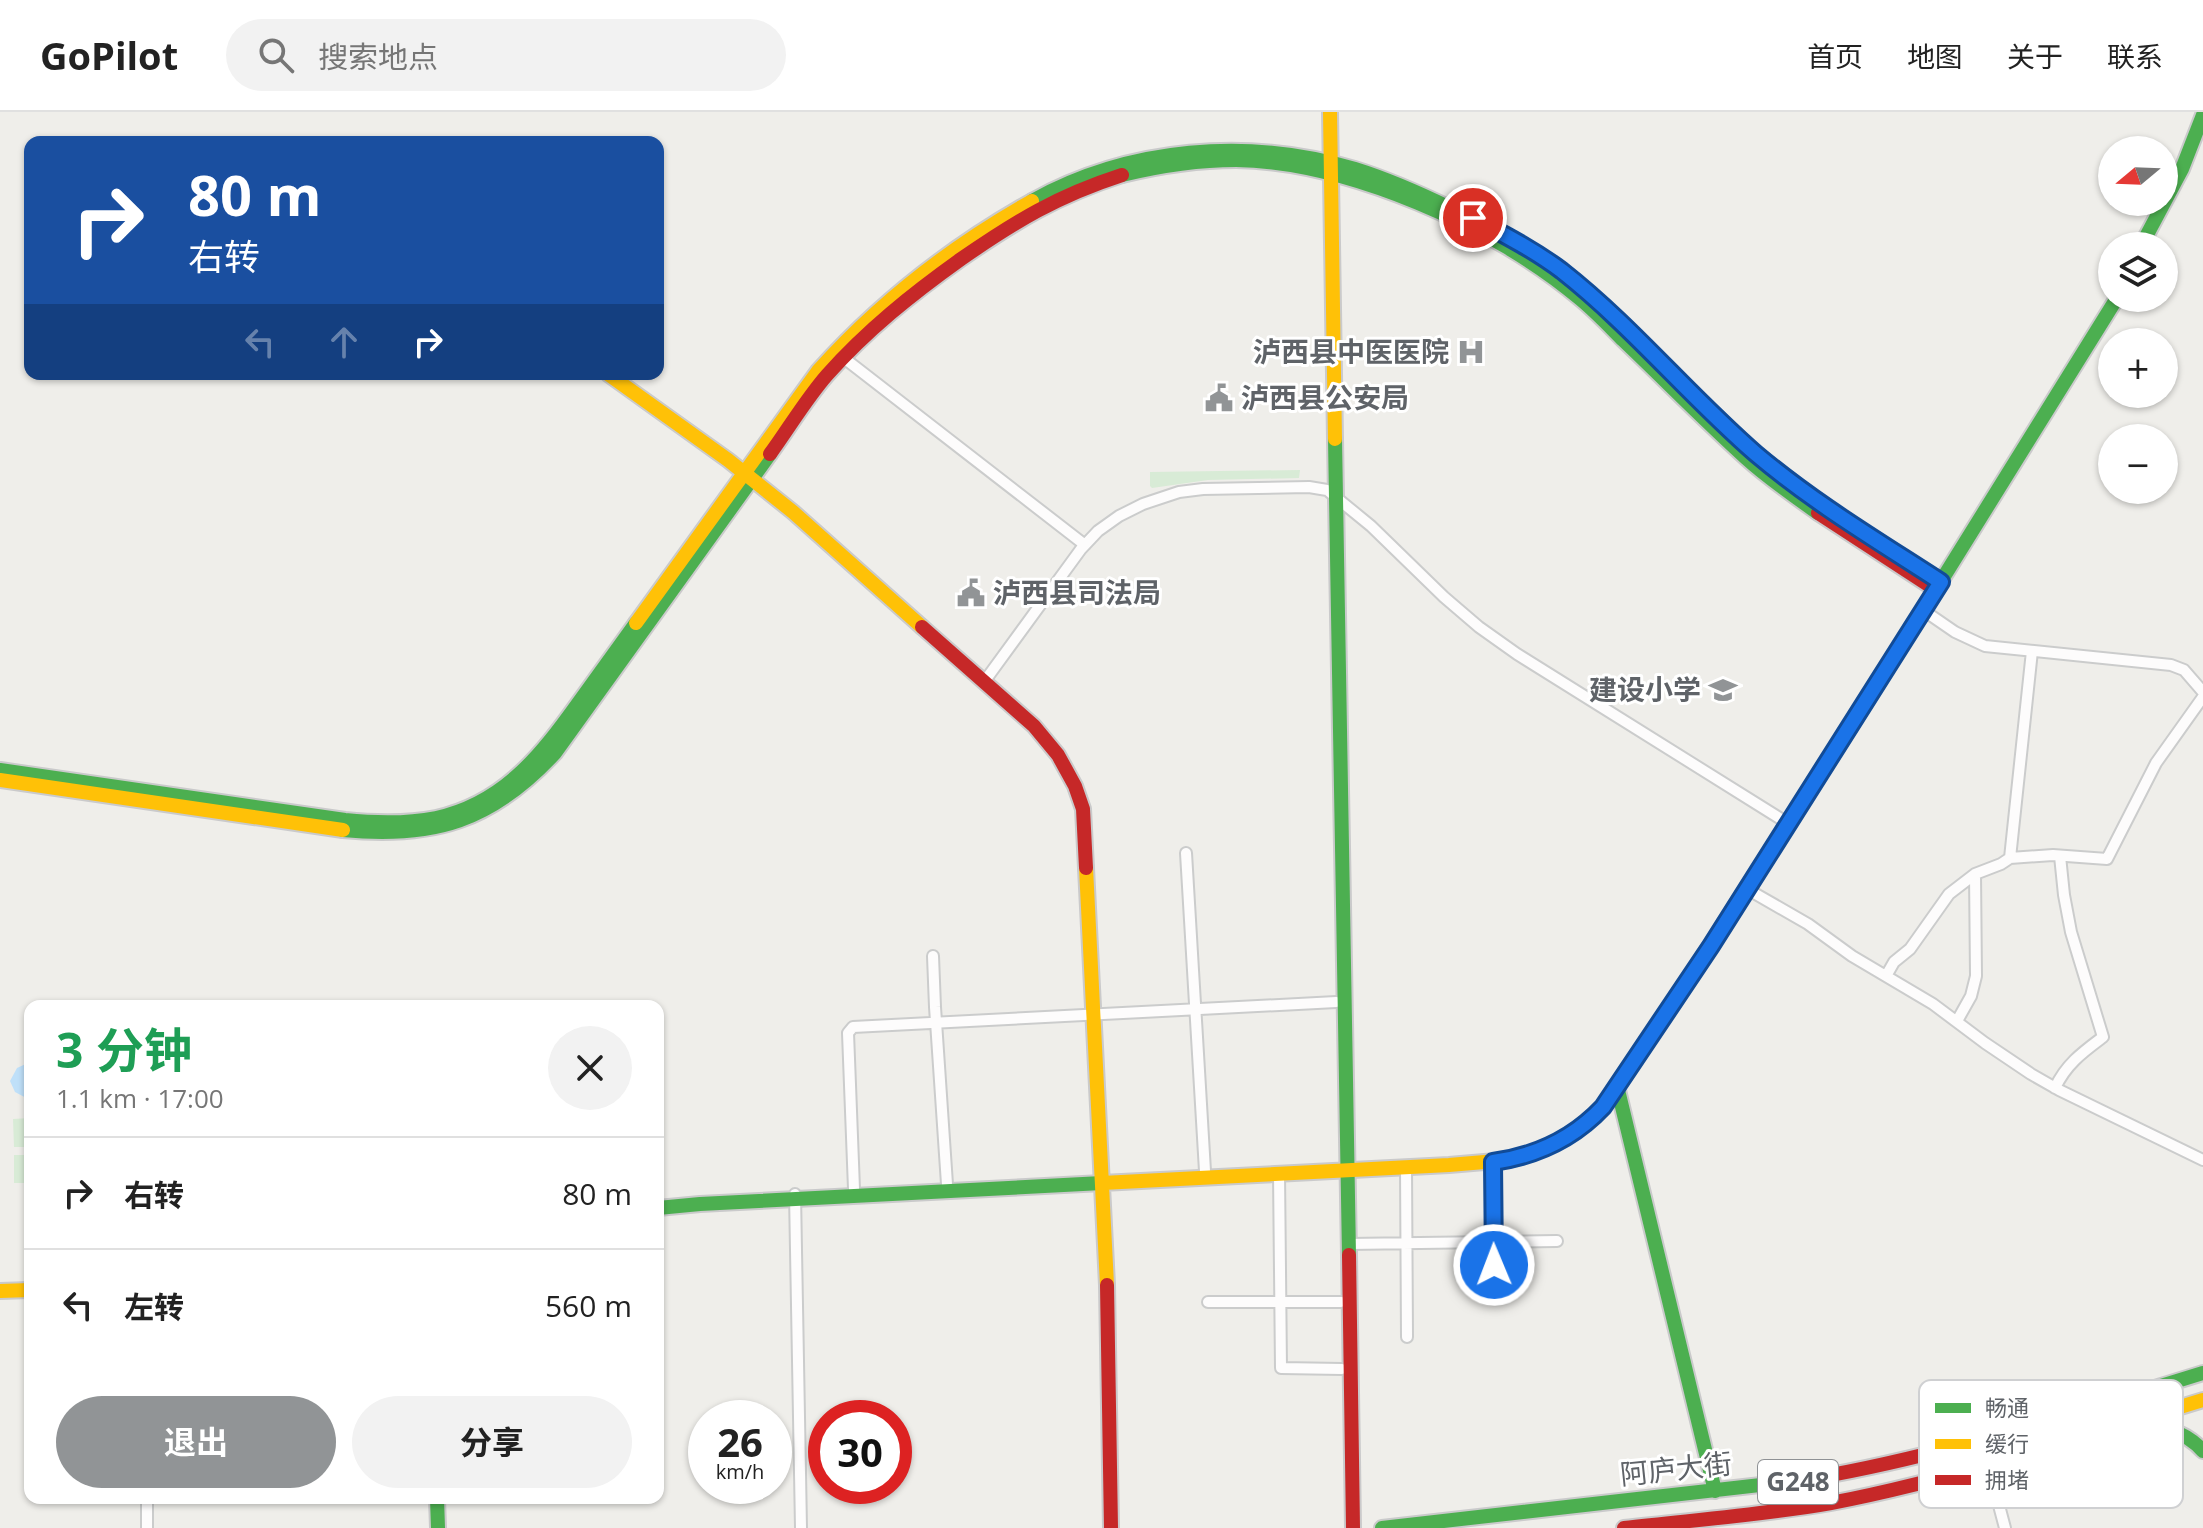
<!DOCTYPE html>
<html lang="zh">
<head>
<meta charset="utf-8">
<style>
  :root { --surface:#fff; --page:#f2f2f2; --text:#222; --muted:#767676; --line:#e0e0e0; --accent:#919496 }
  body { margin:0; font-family:"Open Sans","Noto Sans SC",sans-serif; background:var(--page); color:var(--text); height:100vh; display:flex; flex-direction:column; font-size:30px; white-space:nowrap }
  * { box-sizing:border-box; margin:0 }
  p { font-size:26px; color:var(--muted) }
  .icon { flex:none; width:44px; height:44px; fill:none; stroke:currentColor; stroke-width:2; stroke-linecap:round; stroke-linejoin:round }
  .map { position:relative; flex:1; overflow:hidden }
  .details { position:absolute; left:24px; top:888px; width:640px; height:504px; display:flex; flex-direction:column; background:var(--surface); border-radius:16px; box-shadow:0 2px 6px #0004 }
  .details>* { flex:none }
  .hud { position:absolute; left:24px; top:24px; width:640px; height:244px; border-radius:16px; box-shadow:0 2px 6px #0004; background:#1a4fa0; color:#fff; overflow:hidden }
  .needle { width:52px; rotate:251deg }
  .controls { position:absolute; left:2098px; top:24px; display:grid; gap:16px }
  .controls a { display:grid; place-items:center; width:80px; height:80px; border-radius:50%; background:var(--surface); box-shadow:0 2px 6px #0004; font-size:40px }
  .speed { position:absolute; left:688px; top:1288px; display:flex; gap:16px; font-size:40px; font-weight:700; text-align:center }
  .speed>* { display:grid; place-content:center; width:104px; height:104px; border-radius:50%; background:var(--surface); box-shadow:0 2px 6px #0004; line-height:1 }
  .speed small { font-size:20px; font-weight:400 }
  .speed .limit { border:12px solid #d22; background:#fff; color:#111 }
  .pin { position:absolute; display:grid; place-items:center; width:68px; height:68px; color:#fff; margin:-34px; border:4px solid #fff; border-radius:50%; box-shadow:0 2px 8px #0007 }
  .me { position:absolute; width:88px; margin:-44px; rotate:359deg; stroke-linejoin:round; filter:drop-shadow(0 0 6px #0008) }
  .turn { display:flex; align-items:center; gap:28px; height:168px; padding:0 32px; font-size:36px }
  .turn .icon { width:104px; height:104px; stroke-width:2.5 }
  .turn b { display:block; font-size:56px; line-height:68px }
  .lanes { display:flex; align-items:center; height:76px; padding:0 32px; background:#0003; justify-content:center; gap:40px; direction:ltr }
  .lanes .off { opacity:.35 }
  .round { display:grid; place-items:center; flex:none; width:84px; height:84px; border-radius:42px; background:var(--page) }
  .summary { display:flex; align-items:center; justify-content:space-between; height:136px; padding:0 32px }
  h1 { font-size:48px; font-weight:700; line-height:60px; color:#1e9e55 }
  .action { display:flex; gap:16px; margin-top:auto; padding:16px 32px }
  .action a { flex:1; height:92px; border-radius:48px; background:var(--accent); color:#fff; font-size:32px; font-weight:700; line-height:92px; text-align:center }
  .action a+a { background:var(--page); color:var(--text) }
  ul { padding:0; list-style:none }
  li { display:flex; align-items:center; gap:24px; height:112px; padding:0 32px; border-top:2px solid var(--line) }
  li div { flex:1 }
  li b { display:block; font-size:30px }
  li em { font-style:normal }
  header { display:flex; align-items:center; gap:48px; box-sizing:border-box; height:112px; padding:0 40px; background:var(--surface); border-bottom:2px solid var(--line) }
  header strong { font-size:38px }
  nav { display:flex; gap:44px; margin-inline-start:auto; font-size:28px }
  .search { width:560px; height:72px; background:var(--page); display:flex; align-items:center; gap:20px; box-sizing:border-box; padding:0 28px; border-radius:44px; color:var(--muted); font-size:30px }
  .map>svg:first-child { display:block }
</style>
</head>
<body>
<header>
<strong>GoPilot</strong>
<div class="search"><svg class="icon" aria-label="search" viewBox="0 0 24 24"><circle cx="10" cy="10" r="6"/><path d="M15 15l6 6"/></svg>搜索地点</div>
<nav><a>首页</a><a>地图</a><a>关于</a><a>联系</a></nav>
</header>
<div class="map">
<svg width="2203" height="1416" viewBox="0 0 2203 1416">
  <rect width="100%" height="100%" fill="#efeeea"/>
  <path fill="#d8ebd6" d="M1300,358L1299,366L1208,368L1152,376L1150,374V360Z
    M30,1006V1035H14L13,1007Z
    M14,1043H30V1071H14Z"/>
  <path fill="#bfe0f9" d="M30,950V988L15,980L10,969L17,956Z"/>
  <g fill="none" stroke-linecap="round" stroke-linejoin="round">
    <defs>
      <path id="street" d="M840,243L1085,433
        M1923,498L1955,520L1985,534L2171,553L2184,558L2203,580
        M984,570L1081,437L1098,419L1119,404L1143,392L1179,380L1203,377L1309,375L1327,378L1371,414L1444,485L1479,515L1517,542L1789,712
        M1186,741L1205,1059
        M2010,746L2053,743L2107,747L2156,651L2203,585
        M1747,777L1808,812L1852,844L1933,892L1985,931L2031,962L2059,978L2203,1048
        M933,844L935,895L947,1072
        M1886,864L1894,850L1910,837L1949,782L1975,762L2001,752L2010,746L2032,539
        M1957,909L1971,884L1976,864L1975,762
        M2055,976C2066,952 2083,940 2103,925L2071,820L2064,783L2060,744
        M1493,1050L1495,1175
        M1406,1055L1407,1225
        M1279,1061L1281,1256L1342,1257
        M854,1077L848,921L853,915L1336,890
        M795,1082L801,1416
        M1349,1132L1557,1129
        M1208,1190H1341
        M1988,1352L2005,1416
        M147,1386V1416"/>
      <path id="fast" d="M1122,63C1159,54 1197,48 1236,48C1348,50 1494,114 1579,186C1595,199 1609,214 1623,228C1664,267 1704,308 1746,346C1768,366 1794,384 1818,401
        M1032,89C1129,35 1248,25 1355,57C1387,67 1419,81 1450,96C1511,125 1566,160 1615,207
        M2141,134L2182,57L2203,3
        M1335,327L1349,1143
        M0,658L345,708C375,711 406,712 436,706C504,691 541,643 579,590C598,564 617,537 636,511
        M343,718C434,727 492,709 555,641L770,342
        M1694,859L1866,590L2117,186
        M1617,974L1715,1379
        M658,1096L700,1092L1102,1071
        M2093,1295L2203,1261
        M2134,1314C2162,1314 2184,1318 2203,1339
        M437,1386L438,1416
        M1382,1416L1796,1369"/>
      <path id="slow" d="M1330,0L1335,327
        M1615,207L1754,340L1829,398L1941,470
        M608,262L728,348L793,400L922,515
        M636,511L818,259C879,191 952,134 1032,89
        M0,668L343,718
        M1086,756L1107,1173
        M1102,1071L1449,1053L1508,1048L1533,1041L1570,1023L1603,995L1694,859
        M0,1179L30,1178
        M2021,1344L2203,1288"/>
      <path id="jam" d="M770,342C789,316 806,287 827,263C867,218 912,182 961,147C1016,109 1057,84 1122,63
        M1818,401L1936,478
        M922,515L1034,614L1058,643L1075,674L1083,697L1086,756
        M1349,1143L1353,1416
        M1107,1173L1111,1416
        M1796,1369C1897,1353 1995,1325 2093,1295
        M1624,1416C1693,1408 1762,1403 1831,1391C1895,1379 1958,1362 2021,1344"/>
    </defs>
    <use href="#street" stroke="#cbcccc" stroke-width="14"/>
    <use href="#fast" stroke="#cacacb" stroke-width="18"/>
    <use href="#slow" stroke="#cacacb" stroke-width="18"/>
    <use href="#jam" stroke="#cacacb" stroke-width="18"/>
    <use href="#street" stroke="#fdfcfc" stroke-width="10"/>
    <use href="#fast" stroke="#4caf50" stroke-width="14"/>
    <use href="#slow" stroke="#ffc107" stroke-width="14"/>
    <use href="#jam" stroke="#c62828" stroke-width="14"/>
  </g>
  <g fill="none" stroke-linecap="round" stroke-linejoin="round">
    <defs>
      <path id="route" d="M1473,106C1503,122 1534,138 1562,159C1632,214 1689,284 1756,342C1814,391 1878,429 1941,470L1711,834L1603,995C1573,1027 1536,1044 1493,1050L1494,1153"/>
    </defs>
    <use href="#route" stroke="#114b97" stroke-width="20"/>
    <use href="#route" stroke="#1a73e8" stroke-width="14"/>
  </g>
  <defs>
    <symbol id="hospital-bare" viewBox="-9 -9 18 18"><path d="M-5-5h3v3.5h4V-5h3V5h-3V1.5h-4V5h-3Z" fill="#919496" stroke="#fff" stroke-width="2.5" paint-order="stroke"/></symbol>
    <symbol id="civic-bare" viewBox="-9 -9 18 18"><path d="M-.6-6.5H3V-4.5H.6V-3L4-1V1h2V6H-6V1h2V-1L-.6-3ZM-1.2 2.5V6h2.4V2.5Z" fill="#919496" stroke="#fff" stroke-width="2.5" paint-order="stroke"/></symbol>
    <symbol id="school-bare" viewBox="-9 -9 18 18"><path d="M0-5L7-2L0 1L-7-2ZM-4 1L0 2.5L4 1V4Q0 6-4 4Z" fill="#919496" stroke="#fff" stroke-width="2.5" paint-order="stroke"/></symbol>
  </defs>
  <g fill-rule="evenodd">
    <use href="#hospital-bare" x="1451" y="220" width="40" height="40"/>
    <use href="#civic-bare" x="1199" y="266" width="40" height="40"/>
    <use href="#civic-bare" x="951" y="461" width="40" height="40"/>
    <use href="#school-bare" x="1703" y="558" width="40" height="40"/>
  </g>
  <g text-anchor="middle" stroke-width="6" stroke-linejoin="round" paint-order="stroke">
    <rect fill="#fff" stroke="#8f9295" stroke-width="2" x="1758" y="1348" width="80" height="44" rx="6"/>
    <g font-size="26" font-weight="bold" fill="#5f6368">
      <text x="1798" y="1379">G248</text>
    </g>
    <g font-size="28" font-weight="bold" fill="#5f6368" stroke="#fff" text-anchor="end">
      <text x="1449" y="250">泸西县中医医院</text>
      <text x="1241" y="296" text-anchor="start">泸西县公安局</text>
      <text x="993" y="491" text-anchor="start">泸西县司法局</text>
      <text x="1701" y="588">建设小学</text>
    </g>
    <g font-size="28" fill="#5f6368" stroke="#fff">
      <text transform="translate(1676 1357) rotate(-6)" y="10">阿庐大街</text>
    </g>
  </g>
  <rect x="1919" y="1268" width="264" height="128" rx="12" fill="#fff" stroke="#cfd0d2" stroke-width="2"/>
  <rect x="1935" y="1291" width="36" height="10" fill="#4caf50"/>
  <rect x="1935" y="1327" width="36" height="10" fill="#ffc107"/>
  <rect x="1935" y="1363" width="36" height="10" fill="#c62828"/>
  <g font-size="22" fill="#5f6368">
    <text x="1985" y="1304">畅通</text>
    <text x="1985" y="1340">缓行</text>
    <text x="1985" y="1376">拥堵</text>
  </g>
</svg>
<div class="controls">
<a><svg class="needle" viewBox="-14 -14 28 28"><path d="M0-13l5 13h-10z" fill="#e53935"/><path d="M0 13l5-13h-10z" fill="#767676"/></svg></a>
<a><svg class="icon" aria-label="layers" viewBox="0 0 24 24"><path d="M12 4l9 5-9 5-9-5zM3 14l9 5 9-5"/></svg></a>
<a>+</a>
<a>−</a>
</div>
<div class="speed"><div>26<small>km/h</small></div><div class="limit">30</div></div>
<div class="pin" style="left:1473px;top:106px;background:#d93025"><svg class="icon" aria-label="arrive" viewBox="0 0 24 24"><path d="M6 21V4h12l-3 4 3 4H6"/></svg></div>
<svg class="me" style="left:1494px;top:1153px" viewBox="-20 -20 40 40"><circle r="17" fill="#1a73e8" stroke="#fff" stroke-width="3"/><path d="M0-11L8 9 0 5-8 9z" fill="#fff"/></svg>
<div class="hud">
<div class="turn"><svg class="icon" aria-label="right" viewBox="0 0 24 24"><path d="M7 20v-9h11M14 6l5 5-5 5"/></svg><div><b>80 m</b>右转</div></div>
<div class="lanes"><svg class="icon off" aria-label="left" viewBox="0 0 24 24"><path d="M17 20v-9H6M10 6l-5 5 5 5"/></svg><svg class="icon off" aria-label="ahead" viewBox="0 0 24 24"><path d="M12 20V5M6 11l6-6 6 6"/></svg><svg class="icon" aria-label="right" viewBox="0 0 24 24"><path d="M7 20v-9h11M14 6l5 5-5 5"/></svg></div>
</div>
<section class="details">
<div class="summary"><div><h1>3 分钟</h1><p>1.1 km · 17:00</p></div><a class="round"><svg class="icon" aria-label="close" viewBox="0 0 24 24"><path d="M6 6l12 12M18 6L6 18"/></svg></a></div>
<ul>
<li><svg class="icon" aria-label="right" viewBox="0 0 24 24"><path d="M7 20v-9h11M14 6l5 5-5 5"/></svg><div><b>右转</b></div><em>80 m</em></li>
<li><svg class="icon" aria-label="left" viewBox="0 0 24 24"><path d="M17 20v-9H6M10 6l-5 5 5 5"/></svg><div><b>左转</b></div><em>560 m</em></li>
</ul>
<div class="action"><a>退出</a><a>分享</a></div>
</section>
</div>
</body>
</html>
